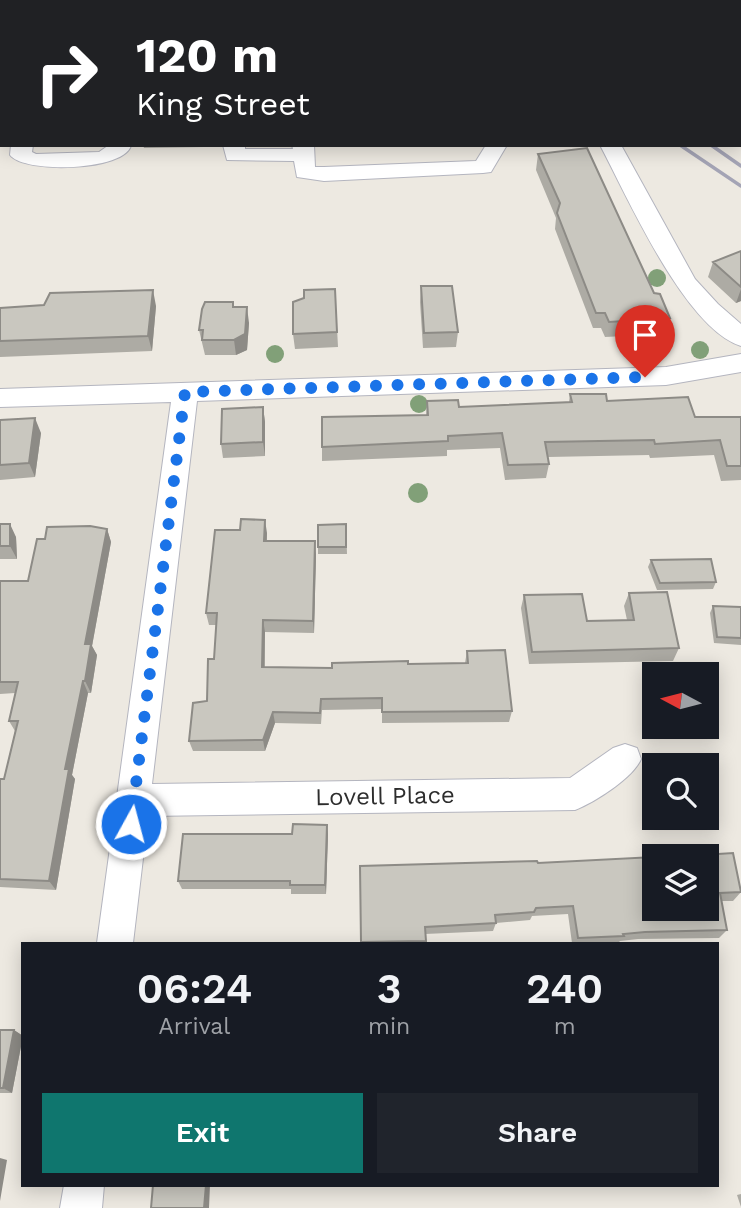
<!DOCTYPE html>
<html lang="en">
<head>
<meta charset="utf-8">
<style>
  :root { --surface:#171b24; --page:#20242c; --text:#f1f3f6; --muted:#9ea1a6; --accent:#0f766e }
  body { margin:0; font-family:"Work Sans",sans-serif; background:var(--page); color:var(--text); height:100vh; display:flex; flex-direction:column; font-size:26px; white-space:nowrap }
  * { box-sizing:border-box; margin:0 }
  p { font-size:23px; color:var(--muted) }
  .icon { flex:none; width:38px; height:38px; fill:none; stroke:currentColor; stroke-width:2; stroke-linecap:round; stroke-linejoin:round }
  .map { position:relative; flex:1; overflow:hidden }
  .details { position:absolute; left:21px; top:942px; width:698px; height:245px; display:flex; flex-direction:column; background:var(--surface); border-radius:0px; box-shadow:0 4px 18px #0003 }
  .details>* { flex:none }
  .banner { position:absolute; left:0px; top:0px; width:742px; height:147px; box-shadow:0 4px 18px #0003; background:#202124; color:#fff; overflow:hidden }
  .needle { width:46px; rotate:277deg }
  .buttons { position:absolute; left:642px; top:662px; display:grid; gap:14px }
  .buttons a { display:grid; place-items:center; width:77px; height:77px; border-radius:0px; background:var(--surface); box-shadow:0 4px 18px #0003; font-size:35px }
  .pin { position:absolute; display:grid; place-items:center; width:60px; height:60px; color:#fff; margin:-72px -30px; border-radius:50% 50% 50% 0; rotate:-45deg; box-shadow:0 0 7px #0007 }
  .pin .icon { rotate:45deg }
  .me { position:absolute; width:77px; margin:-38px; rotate:7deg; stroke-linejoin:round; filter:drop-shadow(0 0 5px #0008) }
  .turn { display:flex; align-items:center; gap:24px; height:147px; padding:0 21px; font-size:32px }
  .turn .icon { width:91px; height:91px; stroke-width:2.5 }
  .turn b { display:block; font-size:49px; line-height:60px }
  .eta { display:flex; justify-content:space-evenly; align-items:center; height:119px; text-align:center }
  .eta b { font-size:42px; font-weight:600; line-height:49px }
  .action { display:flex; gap:14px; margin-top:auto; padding:14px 21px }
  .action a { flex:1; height:80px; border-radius:0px; background:var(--accent); color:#fff; font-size:28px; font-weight:600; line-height:80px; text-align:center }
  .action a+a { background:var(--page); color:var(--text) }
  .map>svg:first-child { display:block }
</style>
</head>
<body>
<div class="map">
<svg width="741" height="1208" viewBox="0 0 741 1208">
  <rect width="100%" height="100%" fill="#ede9e1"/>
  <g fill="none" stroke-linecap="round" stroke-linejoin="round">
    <defs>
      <path id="minor" d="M17,0H35V2H17Z
        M113,0H131V2H113Z
        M407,0H426L427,2H408Z
        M550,0H570L571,2H551Z
        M740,109H741V122H740Z
        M11,145H33L32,152L36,154L99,152L109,145H131C126,171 24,174 10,155Z
        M223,145H245V149H293L292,145H314L315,167H324L476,161L486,145H507L491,172L483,173L324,181L297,177L294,161L227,160Z
        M600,145H621L695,279L718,304L741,324V346C685,329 627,196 600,145Z
        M741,354V372L666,385L197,401L152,784L570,778L613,748L625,744L637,748L641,759C633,778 595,802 575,810L148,816L133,943H97L171,402L0,407V389L666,367Z
        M64,1185H104L102,1208H60Z"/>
      <path id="major" d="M173,0H352L351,2Z"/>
      <path id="highway" d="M646,0H672L674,2H647Z
        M697,0H723L725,2H698Z
        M740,8H741V22H740Z
        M740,36H741V51H740Z"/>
    </defs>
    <use href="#minor" stroke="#b4b5bf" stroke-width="2"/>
    <use href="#major" stroke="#c8c8c8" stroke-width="2"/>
    <use href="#highway" stroke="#c8c8c8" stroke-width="2"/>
    <use href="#minor" fill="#fff" fill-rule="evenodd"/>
    <use href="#major" fill="#e4d56e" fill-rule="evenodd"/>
    <use href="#highway" fill="#efb169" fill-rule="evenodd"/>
    <path stroke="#a4a4b5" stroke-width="3.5" d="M465,0L468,2
      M479,0L482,2
      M506,0L509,2
      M680,145L741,186
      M711,145L741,166"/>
  </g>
  <g fill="#81a078">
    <circle cx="657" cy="278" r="9"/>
    <circle cx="700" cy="350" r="9"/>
    <circle cx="275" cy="354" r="9"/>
    <circle cx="419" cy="404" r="9"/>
    <circle cx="418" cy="493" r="10"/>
  </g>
  <path fill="#adaba4" d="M0,15H2V75H0Z
    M143,145H204V147L144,148Z
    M538,154L654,293L670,318L665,334L605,337L601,328H593L555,229L556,218L536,170Z
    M741,251V301L736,303L708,277L713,262Z
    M421,286L458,332L456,347L423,348L420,302Z
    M335,289L338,347L295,349L293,334L304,298Z
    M156,306L152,351L0,357V308Z
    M234,307L249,323L247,350L236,355H205L199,330Z
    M570,394L695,417H741V480L721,481L714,455L650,458L649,455L548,457L549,464L546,478L505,480L500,448L447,450V456L322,461V447L426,415L427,401L459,407L569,402Z
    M263,407L265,422V456L223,458L221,444Z
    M0,420L41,433L35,477L0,480Z
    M0,524L16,537L17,559H0Z
    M346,524L347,554H318V547Z
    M107,529L111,542L92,646L97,655L91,693H88L72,775L75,779L56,890L0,887V779H4L15,731L9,721L15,693L0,694V581H28Z
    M267,533V541L316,554L314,633L265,632V667L332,668L465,663L467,651L512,711L509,722L382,723V709L322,710L321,724L275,723L265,751H193L189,741L207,701L214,659L216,625H209L206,613Z
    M651,560L716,582L713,589L657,590L648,567Z
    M629,593L679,648L673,661L529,664L521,608L524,595L587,621L627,620L624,606Z
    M713,606L741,607V645L714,643L710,613Z
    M327,825L328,834L326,894H291V889H182L178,881L292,834Z
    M707,856L741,892L733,901H721L727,930L719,938L638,939L620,941L618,943H572L568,914L532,916L530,920L496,923L493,931L425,934V943H361L360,866L538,863Z
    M0,1030H14L23,1036L12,1093H0Z
    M741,1194V1207L737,1195Z"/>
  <path fill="#8d8b86" d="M741,289V301L736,303Z
    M153,290L156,306L152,351L148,336Z
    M247,307L249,323L247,350L236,355L234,340Z
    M263,407L265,422V456L263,442Z
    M35,418L41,433L35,477L29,463Z
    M265,520L267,533L266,554L264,541Z
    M10,524L16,537L17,559L10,546Z
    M107,529L111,542L92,646L97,655L91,693L85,681V644Z
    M315,541L316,554L314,633L313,621Z
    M263,620L265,632L264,678L262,667Z
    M83,681L88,693L72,775L75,779L56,890L49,881L65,769Z
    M273,712L275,723L265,751L263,740Z
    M327,825L328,834L326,894L325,885Z
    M14,1030L23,1036L12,1093L3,1088Z
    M0,1158L7,1160L0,1201Z
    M206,1185H210L209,1208H204Z"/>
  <path fill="#c9c7bf" stroke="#8d8b86" stroke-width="2" d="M0,15H2V54H0Z
    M587,148L654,293L660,294L670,318L609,322L605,313H596L557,213L560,203L538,154Z
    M741,251V287L713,262Z
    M421,286H452L458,332L424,333Z
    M335,289L337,332L293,334V302L304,298V290Z
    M153,290L148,336L0,341V308L44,305L50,293Z
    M205,302H233V307H247L245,334L234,340H202L203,330H199L202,309Z
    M570,394H606L607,401L688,397L695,417H741V466H727L720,440L655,444L654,440L545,442L549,464L508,465L502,433L448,436V441L322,447V417L428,415L427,401L458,400L459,407L572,402Z
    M263,407V442L221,444L222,409Z
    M35,418L29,463L0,465V420Z
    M241,519L265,520L264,541H315L313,621L263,620L262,667L332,668V663L408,661V664L468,663L467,651L505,650L512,711L382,712V698L321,699L320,713L273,712L263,740L189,741L193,703L207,701L208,659H214L217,613H206L215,530H240Z
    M0,524H10V546H0Z
    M346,524V547H318V525Z
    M90,526L107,529L85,644H91L85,681H83L65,769H69L49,881L0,879V779H4L18,721H9L18,682H0V581H28L37,539H45L47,527Z
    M711,559L716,582L660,583L651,560Z
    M667,592L679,648L532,652L524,595L582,594L587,621L634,620L629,593Z
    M713,606L741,607V638L717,637Z
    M293,824L327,825L325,885H290V881H178L183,834H292Z
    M733,853L741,892L720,893L727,930L645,932L623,934L624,936L578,938L573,906L536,908L534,912L495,915L496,923L425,927L426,941L361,942L360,866L537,861L538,863L654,857V908H707V856H686Z
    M0,1030H14L3,1088H0Z
    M153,1185H206L204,1208H151Z"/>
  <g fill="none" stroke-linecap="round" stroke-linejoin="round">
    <path stroke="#1a73e8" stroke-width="12" stroke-dasharray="0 21.6" d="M131,824L185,392L645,377"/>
  </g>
  <g text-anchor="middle" stroke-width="6" stroke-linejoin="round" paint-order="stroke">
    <g font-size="24" fill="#2d2d2d" stroke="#fff">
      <text transform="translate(385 796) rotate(-1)" y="8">Lovell Place</text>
    </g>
  </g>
</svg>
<div class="buttons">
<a><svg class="needle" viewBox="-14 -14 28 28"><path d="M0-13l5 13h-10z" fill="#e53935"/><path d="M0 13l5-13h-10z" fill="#9ea1a6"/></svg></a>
<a><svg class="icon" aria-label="search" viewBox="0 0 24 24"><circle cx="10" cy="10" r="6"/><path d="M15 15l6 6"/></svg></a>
<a><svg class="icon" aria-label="layers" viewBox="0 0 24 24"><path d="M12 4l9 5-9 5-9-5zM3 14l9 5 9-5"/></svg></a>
</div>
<div class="pin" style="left:645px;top:377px;background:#d93025"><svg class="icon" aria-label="arrive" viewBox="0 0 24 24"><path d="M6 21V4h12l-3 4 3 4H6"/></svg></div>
<svg class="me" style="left:131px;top:824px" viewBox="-20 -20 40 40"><circle r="17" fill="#1a73e8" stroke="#fff" stroke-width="3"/><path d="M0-11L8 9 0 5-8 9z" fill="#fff"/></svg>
<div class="banner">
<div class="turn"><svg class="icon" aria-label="right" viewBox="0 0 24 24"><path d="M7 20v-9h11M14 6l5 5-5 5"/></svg><div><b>120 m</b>King Street</div></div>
</div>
<section class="details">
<div class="eta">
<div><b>06:24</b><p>Arrival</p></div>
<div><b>3</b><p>min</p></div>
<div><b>240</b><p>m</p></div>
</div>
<div class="action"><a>Exit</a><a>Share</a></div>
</section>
</div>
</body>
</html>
